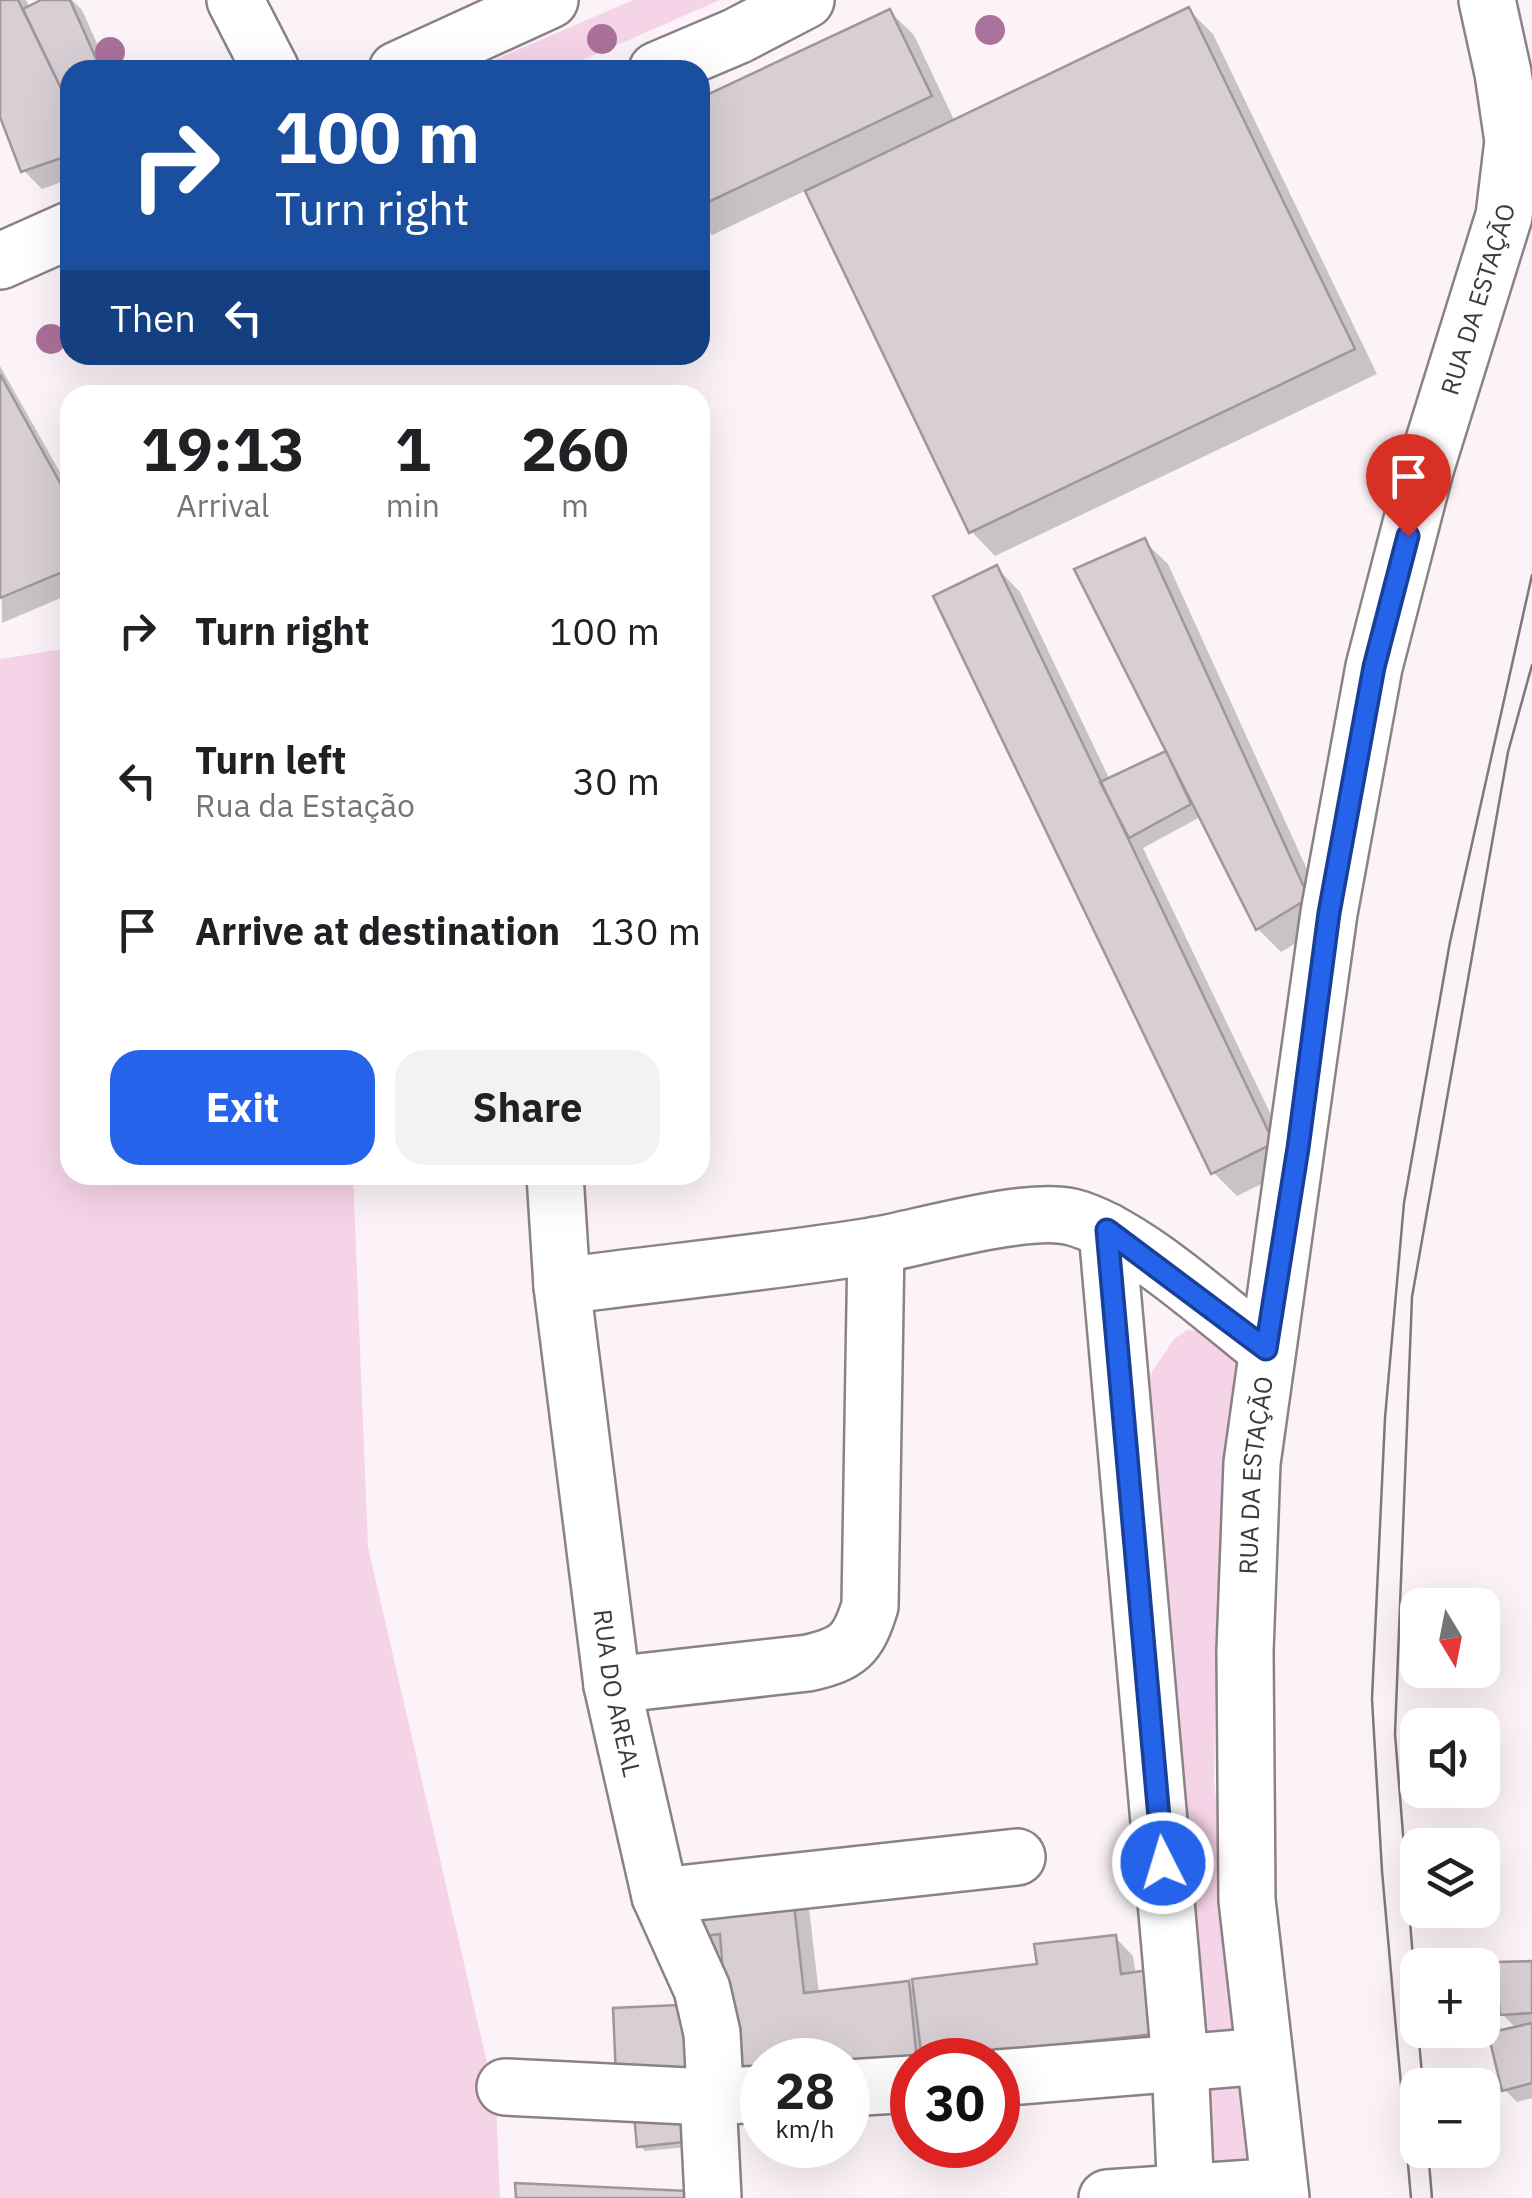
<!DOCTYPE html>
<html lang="en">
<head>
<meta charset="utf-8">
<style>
  :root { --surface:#fff; --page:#f2f2f2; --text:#202124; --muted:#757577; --accent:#2563eb }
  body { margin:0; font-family:"IBM Plex Sans",sans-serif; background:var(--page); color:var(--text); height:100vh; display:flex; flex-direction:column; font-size:38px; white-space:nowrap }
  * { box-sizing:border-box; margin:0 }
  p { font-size:32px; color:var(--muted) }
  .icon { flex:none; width:55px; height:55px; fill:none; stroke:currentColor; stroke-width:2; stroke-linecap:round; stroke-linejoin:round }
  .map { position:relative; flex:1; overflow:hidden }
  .side { position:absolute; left:60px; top:385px; width:650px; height:800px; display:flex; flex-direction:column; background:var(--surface); border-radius:30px; box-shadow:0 10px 40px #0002 }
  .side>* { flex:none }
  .banner { position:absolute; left:60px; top:60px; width:650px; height:305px; border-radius:30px; box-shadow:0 10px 40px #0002; background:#1a4fa0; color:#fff; overflow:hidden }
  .needle { width:65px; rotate:170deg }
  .controls { position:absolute; left:1400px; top:1588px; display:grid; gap:20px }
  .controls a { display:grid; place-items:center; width:100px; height:100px; border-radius:20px; background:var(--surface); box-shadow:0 10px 40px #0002; font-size:50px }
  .speed { position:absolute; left:740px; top:2038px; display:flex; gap:20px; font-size:50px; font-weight:700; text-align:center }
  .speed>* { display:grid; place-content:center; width:130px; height:130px; border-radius:50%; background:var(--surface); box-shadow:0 10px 40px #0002; line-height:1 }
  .speed small { font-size:25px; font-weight:400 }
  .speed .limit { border:15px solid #d22; background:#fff; color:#111 }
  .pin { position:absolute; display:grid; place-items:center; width:85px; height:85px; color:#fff; margin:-102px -42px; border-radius:50% 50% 50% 0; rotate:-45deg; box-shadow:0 0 10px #0007 }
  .pin .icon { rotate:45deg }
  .me { position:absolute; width:110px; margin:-55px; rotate:355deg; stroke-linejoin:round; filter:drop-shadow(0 0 8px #0008) }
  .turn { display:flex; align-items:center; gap:35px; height:210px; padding:0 50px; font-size:45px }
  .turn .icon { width:130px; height:130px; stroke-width:2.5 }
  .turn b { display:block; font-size:70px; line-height:85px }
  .then { display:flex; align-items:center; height:95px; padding:0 50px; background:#0003; gap:20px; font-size:38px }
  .eta { display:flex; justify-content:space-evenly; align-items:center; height:170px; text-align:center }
  .eta b { font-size:60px; font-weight:700; line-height:70px }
  .button { display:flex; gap:20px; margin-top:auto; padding:20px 50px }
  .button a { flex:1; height:115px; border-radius:30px; background:var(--accent); color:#fff; font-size:40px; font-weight:700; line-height:115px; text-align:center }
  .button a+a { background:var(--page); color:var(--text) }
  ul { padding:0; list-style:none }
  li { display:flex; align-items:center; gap:30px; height:150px; padding:0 50px }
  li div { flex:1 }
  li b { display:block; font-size:38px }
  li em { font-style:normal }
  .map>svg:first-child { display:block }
</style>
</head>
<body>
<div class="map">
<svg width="1532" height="2198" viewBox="0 0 1532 2198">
  <rect width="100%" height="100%" fill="#fcf3f8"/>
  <path fill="#f5d4e7" d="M633,0H720L560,70H471Z
    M70,648V1175H353L368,1547L496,2102L500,2198H0V659Z
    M1187,1330L1202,1331L1248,1368L1234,1439L1215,1711L1214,1782L1265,2198H1205L1146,1381L1174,1339Z"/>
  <path fill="#0003" d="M0,0H26L30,8L47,0H72L82,10L109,70H70V179L42,189L23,170L0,110Z
    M1189,10L1213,34L1377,374L995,556L972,532L807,190L712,235L700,222V101L890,12L914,35L955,122Z
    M0,366L70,490V594L2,623Z
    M1144,541L1168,564L1331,922L1281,952L1258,929L1202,816L1143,848L1296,1167L1237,1196L1213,1172L997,568L1020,592L1110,780L1166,754L1174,762Z
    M791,1889L809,1908L819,1994L908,1984L917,1993L915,1981L1040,1966L1037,1946L1115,1937L1133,1956L1136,1975L1155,1972L1173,1990L1180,2050L998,2072V2060H955L1176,2034L1175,2029L937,2057V2060H912V2080L848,2088V2060H762V2097L751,2099L733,2080L724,1996H729L724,1953L718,1954L700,1936L696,1900Z
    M1532,1963V2098L1517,2102L1505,2090L1517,2029L1502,2014Z
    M685,2108L688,2147L645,2151L640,2146Z"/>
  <path fill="#d8cfd4" stroke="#9f979b" stroke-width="2.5" d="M0,0H18L70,107V155L21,172L0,117Z
    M41,0H70L101,70H70V107L23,9Z
    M1189,7L1355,349L969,533L805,191Z
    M890,9L932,96L700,206V98Z
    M0,374L70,501V569L0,598Z
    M1145,538L1309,898L1256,930L1074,569Z
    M997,565L1274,1143L1211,1174L933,596Z
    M1166,751L1191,804L1129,838L1100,782Z
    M792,1887L804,1993L909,1981L917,2060L848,2068V2060H762V2078L731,2082L720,1934L697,1937L693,1898Z
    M1116,1935L1121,1974L1156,1969L1163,2033L922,2060L912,1979L1037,1964L1034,1944Z
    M1532,1961V2013L1500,2015L1496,1962Z
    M700,2004L703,2073L616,2077L613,2008Z
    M1532,2023V2083L1502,2091L1488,2033Z
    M680,2100L684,2142L637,2147L633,2104Z
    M515,2183L687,2191L686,2198H516Z"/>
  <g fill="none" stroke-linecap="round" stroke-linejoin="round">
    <defs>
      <g id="minor">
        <path d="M235,0L271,70"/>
        <path d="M397,70L550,0"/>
        <path d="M657,70L737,36L806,0"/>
        <path d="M0,261L70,230"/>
        <path id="s1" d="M555,1175L562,1286L612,1685L660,1896L702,1989L712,2033L714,2070L708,2097L713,2198"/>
        <path d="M1107,1231L1180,2061L1186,2198"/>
        <path d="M562,1286C667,1272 773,1262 878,1245C926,1236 1028,1206 1072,1217C1131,1232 1216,1310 1266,1349"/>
        <path d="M612,1685L808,1663C848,1654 858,1645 870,1606L876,1245"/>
        <path d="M660,1896L1017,1857"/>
        <path d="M998,2078L1264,2056"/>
        <path d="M505,2087L708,2097L762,2094"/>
        <path d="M848,2088L912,2084"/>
        <path d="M1107,2198L1279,2186"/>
        <path id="s2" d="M1281,2198L1247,1900L1245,1651L1252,1463L1329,913L1374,667L1425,470L1504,216L1513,141L1503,73L1487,0"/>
      </g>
    </defs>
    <use href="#minor" stroke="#8a8287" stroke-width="60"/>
    <use href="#minor" stroke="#fff" stroke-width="55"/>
    <path stroke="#7e787b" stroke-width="2.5" d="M1418,2021L1395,1734L1412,1297L1508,752L1532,665
      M1418,2030L1423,2085
      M1428,2150L1432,2198
      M1411,2198L1382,1871L1372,1699L1385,1418L1404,1203L1450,942L1532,575"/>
  </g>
  <g fill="#aa719a">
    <circle cx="990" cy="30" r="15"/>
    <circle cx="602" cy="39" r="15"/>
    <circle cx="110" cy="52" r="15"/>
    <circle cx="51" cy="339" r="15"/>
  </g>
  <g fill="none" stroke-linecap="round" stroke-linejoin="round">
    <defs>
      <path id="route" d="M1163,1863L1107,1230L1266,1349L1298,1148L1329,913L1374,667L1408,536"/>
    </defs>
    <use href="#route" stroke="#184099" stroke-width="25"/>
    <use href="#route" stroke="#2563eb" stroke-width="18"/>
  </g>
  <g text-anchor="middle" stroke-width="8" stroke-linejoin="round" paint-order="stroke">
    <g font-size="25" fill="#3e3a3c" stroke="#fff">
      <text dy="9" stroke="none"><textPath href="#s2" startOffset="1925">RUA DA ESTAÇÃO</textPath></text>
      <text dy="9" stroke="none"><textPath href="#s2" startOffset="725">RUA DA ESTAÇÃO</textPath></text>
      <text dy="9" stroke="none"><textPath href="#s1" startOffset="522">RUA DO AREAL</textPath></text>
    </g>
  </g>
</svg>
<div class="controls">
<a><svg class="needle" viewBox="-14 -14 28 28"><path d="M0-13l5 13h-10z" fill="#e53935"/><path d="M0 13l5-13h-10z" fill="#757577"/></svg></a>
<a><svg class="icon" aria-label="sound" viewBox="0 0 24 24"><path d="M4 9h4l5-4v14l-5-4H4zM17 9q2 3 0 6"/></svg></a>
<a><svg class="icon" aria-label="layers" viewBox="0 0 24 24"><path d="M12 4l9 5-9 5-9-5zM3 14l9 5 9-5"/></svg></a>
<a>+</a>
<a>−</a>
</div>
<div class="speed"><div>28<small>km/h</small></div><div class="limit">30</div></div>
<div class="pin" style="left:1408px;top:536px;background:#d93025"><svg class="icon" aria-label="arrive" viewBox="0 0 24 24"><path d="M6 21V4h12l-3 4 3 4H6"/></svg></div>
<svg class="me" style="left:1163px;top:1863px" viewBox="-20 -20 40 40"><circle r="17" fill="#2563eb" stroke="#fff" stroke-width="3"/><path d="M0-11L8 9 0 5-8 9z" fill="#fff"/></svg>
<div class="banner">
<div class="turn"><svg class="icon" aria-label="right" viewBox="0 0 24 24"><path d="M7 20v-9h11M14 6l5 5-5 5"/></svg><div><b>100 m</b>Turn right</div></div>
<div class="then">Then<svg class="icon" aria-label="left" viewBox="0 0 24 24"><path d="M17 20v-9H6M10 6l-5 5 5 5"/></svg></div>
</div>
<section class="side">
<div class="eta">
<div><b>19:13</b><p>Arrival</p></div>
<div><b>1</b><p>min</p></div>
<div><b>260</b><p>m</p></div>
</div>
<ul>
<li><svg class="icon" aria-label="right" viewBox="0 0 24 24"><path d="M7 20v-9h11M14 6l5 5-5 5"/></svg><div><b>Turn right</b></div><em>100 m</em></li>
<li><svg class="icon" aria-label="left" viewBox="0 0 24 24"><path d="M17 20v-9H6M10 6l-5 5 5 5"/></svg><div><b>Turn left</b><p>Rua da Estação</p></div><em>30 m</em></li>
<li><svg class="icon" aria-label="arrive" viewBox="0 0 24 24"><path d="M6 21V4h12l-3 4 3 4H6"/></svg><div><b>Arrive at destination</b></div><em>130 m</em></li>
</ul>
<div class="button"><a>Exit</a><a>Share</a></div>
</section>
</div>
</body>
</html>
